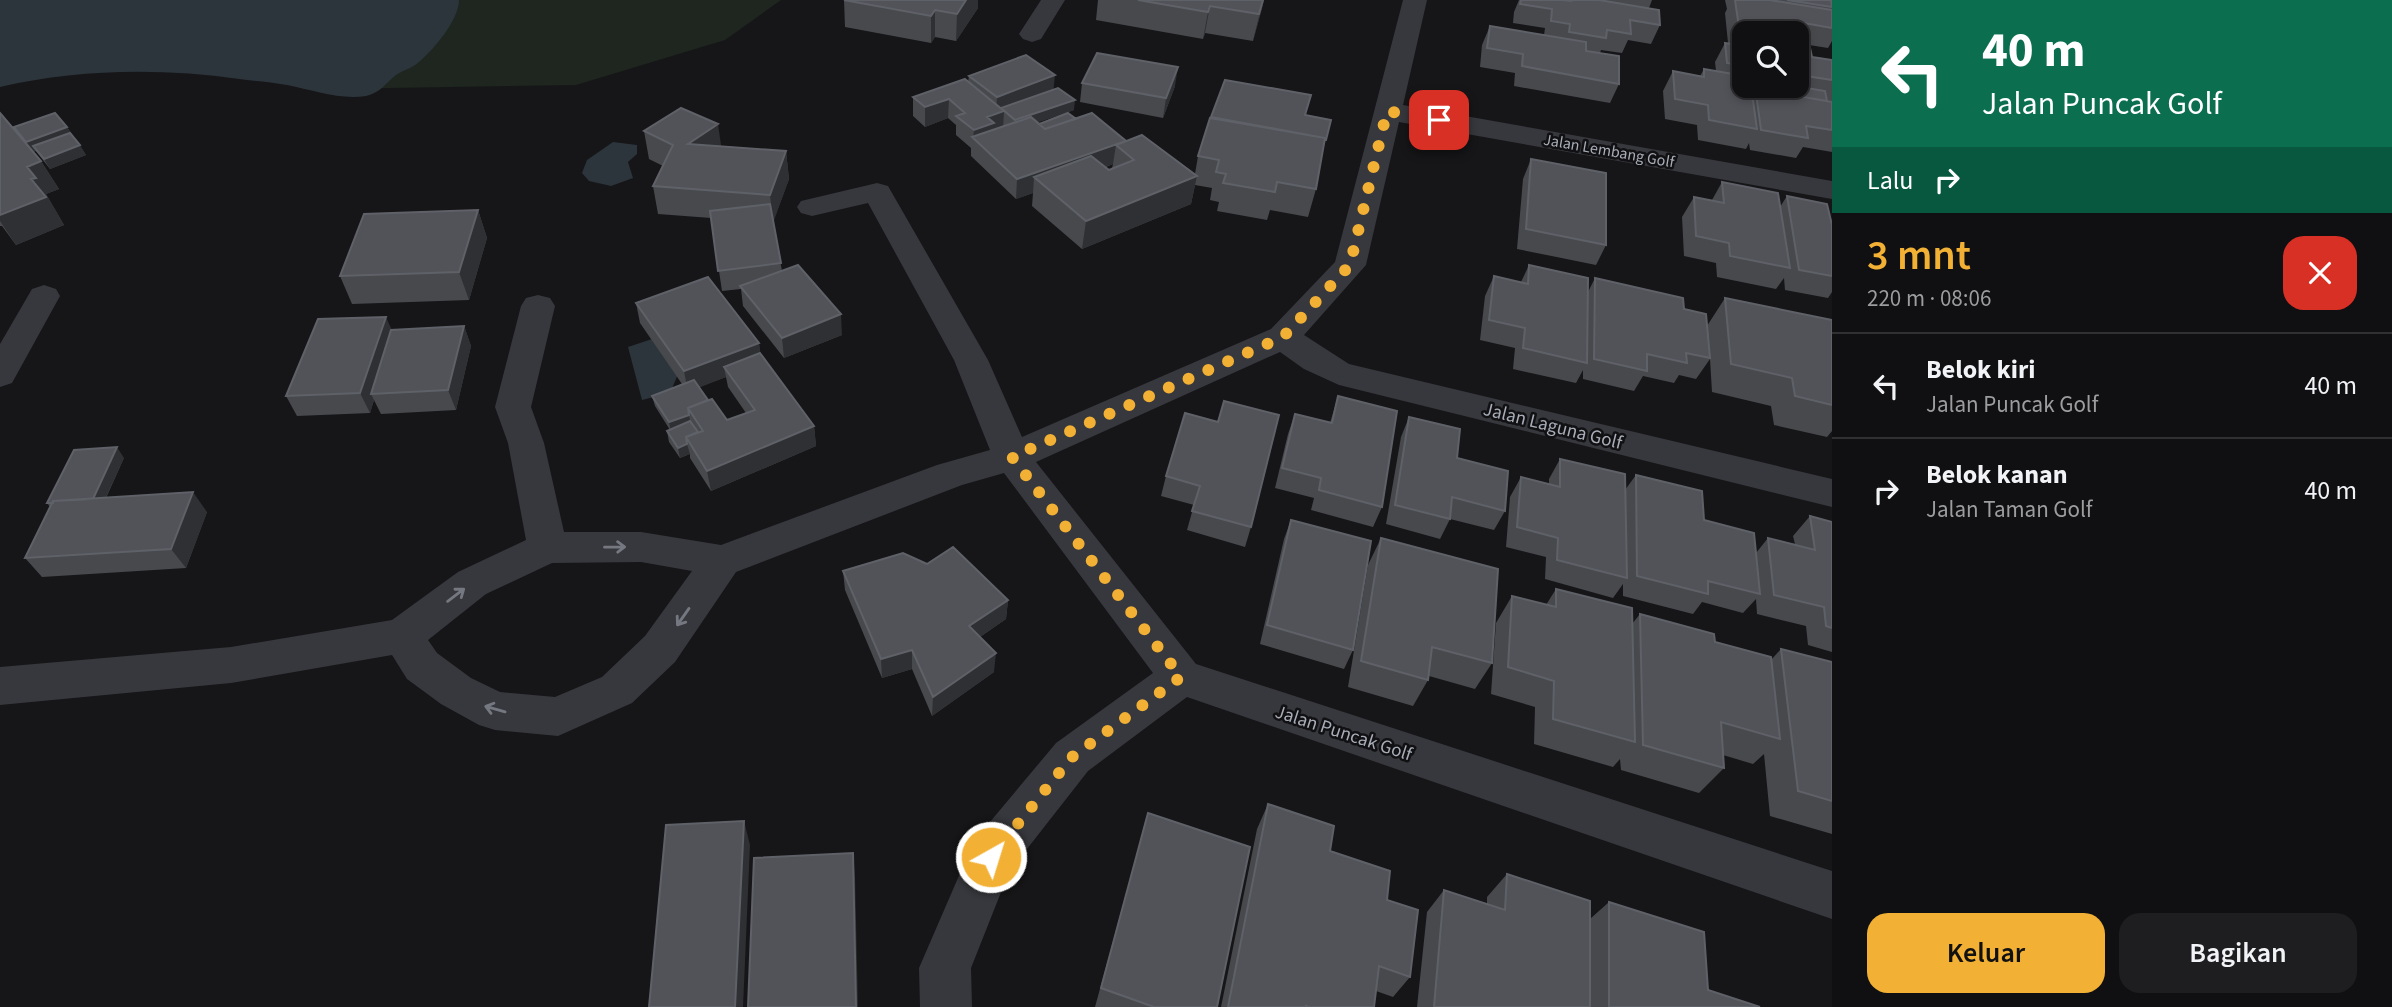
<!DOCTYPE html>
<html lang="id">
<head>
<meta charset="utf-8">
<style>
  :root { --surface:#101012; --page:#1e1e20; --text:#f1f3f6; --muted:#9c9d9f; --line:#303032; --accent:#f2b134 }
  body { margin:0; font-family:"Source Sans 3",sans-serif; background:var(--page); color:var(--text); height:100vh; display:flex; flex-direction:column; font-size:26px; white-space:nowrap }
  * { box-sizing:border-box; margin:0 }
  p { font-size:23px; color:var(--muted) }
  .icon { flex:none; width:38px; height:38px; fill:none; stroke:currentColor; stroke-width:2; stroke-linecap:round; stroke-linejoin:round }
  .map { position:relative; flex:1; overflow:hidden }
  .sheet { display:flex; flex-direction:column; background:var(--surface); width:560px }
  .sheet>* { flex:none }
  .banner { background:#0b6e4f; color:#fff; overflow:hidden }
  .controls { position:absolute; left:1732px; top:21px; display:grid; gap:14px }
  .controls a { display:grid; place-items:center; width:77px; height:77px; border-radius:14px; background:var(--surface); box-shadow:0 4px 10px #0003,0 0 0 2px var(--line); font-size:35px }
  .pin { position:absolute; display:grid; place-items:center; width:60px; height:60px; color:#fff; margin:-30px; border-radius:14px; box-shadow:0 4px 10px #0006 }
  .me { position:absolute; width:77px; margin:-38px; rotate:39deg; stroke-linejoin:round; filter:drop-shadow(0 0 5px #0008) }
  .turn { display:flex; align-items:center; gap:24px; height:147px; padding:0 35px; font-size:32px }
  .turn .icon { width:91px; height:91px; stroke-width:2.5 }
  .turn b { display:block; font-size:49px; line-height:60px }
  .then { display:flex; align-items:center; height:66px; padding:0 35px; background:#0003; gap:14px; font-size:26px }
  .round { display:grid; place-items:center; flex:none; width:74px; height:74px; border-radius:21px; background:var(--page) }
  .overview { display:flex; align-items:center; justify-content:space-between; height:119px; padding:0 35px }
  h1 { font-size:42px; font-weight:600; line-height:52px; color:var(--accent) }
  .cta { display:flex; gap:14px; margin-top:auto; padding:14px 35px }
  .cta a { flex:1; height:80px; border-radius:21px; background:var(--accent); color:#111; font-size:28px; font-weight:600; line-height:80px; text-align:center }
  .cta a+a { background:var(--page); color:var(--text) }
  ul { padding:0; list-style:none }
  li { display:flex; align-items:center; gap:21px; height:105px; padding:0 35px; border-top:2px solid var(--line) }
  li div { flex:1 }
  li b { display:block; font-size:26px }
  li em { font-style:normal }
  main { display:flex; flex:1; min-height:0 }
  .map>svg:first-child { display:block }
</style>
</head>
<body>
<main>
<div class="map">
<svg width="1832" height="1007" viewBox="0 0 1832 1007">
  <rect width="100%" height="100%" fill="#161618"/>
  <path fill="#1e261f" d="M0,0H781L725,40L576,85L330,89Z"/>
  <path fill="#2c353c" d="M0,0H459C459,20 434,49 419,62C413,68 403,70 396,75C386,83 380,93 366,96C339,100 313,90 287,85C271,82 255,81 239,79C160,68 78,69 0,87Z
    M613,142L637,145V154L628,162L633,178L611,186L589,181L582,173L587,160Z
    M652,339L671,345L682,365L670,393L642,400L628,347Z"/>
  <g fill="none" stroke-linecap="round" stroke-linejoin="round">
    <path fill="#37383d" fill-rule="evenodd" d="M1041,0H1065L1041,39L1032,42L1023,39L1019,34Z
      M1403,0H1427L1403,105L1832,181V199L1399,122L1366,265L1304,335L1349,364L1832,479V507L1339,385L1304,369L1280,352L1036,462L1196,664L1832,871V919L1187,697L1088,771L1009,872L971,968L972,1007H920L919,968L974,841L1056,743L1153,673L1004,473L962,485L736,572L675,662L632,703L558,736L495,730L479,725L441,704L407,679L392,655L231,683L0,705V667L231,647L392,620L458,572L526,540L508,443L495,407L521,306L526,298L538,295L550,298L555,306L531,407L544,443L564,532H641L721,545L937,465L990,450L954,360L868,203L812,216L801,213L797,207L801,201L877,183L888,186L988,360L1022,437L1271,329L1335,262ZM641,562L692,571L645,636L602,677L555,697L500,692L471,678L437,653L428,640L486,594L552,563Z
      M44,285L56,289L60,296L12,383L0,387V344L32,289Z"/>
  </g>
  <path fill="#47494d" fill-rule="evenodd" d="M844,0L978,8L956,41L935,37L931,43L845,27Z
    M1098,0H1264L1253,41L1205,33L1203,39L1096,20Z
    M1519,0H1652L1649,8L1660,25L1651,44L1628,40L1622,53L1601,50L1600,53L1619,84L1610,103L1514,86L1515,73L1480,67L1482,45L1490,26L1544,35L1545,28L1513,23L1514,12Z
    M1725,0H1832V41L1828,48L1809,45L1812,57L1832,60V152L1803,147L1796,158L1750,150L1749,143L1746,149L1698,140L1697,125L1665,119L1663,91L1673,71L1700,76L1704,69L1716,71L1715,62L1725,43H1728L1725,13L1727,9ZM1745,33H1797V86H1745Z
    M969,76L1054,89L1074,110L1038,122L1039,124L1076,119L1126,141L1195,174L1198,156L1306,115L1331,120L1322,153L1316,189L1308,217L1270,210L1267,220L1217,211L1219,202L1210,200L1212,188L1195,185L1191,204L1082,249L1032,206L1033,193L1016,199L971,156V148L956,135V125L948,118L925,127L913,116V97L968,82ZM1113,164L1112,168L1109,170L1106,167Z
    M1082,83L1175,86L1163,118L1080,102Z
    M0,113L20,136L14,127H67L86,155L50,169L36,151L33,152L41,161L59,189L46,194L64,225L16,245L2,226H0Z
    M644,131L721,146L786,151L789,179L773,222L782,271L842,335L784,358L743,306L741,289L722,291L711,218L658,214L653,186L663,166L649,159Z
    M1531,159L1606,245L1596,265L1517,249L1523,179Z
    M1722,182L1780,207L1787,196L1832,225V292L1828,298L1785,290L1784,278L1776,289L1717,277L1716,263L1684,256L1682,217L1694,197L1712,200Z
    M478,210L487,238L469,300L352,304L340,276Z
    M1529,265L1588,292L1595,278L1684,309L1707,326L1725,298L1832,320V431L1827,437L1774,425L1771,406L1712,392L1710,359L1696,379L1679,375L1674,383L1643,376L1634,391L1583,379V370L1576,383L1513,369L1515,348L1480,340L1485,296L1494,276L1521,282Z
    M636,303L759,343L760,354L814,426L816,446L711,491L690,458V454L680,458L669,442L667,431L670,430L655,406L652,396L682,384L640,323ZM726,377L728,387L746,413L727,420L708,400L699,387Z
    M464,326L471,346L456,410L381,414L374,400L370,413L297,416L286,396Z
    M1338,396L1382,507L1373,527L1311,510L1314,498L1275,488L1288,434L1295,414L1330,423Z
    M1185,413L1251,527L1245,547L1187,530L1194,505L1161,496L1166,476Z
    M1409,417L1457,458L1505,511L1494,530L1450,519L1440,539L1386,524L1401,437Z
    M124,458L106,498L207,512L186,568L42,577L25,558L50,507L47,503Z
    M1560,459L1625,490L1636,475L1704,520L1756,553L1768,538L1795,544L1793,536L1810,516L1832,522V652L1808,645L1806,626L1757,614L1756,599L1743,613L1702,602L1693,614L1623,596V584L1613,598L1545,579L1546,557L1506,547L1510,497L1521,477L1549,484V479Z
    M1291,520L1353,650L1344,669L1260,644L1284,539Z
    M1381,538L1492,663L1475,689L1429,676L1428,680L1413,706L1348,687L1368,565Z
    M843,571L1008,600L1006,619L980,637L994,672L932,716L912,669L882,678L845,590Z
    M1556,589L1632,624L1640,614L1715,642L1771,660L1781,649L1832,662V834L1770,816L1764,754L1753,764L1723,755L1724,768L1699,793L1621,770L1620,759L1613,767L1534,744L1535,707L1491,694L1496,623L1512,596L1546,605Z
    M1268,804L1330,851L1387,900L1410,977L1393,997L1376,991L1374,1007H1221L1257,829Z
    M1148,813L1217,1007H1095Z
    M1507,874L1590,919L1609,902L1708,990L1760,1007H1417L1427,912L1444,890L1487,904V897Z"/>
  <path fill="#2f3033" d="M966,0H978V8L956,41L957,14Z
    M1263,0H1264L1262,9L1253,41Z
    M1210,6L1205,33L1203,39L1208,12Z
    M935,10V37L931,43V16Z
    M1178,67L1175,86L1163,118L1166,98Z
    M1055,75L1053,94L1004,111L1003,130L973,138L974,130L987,117L996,114L997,97Z
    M949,99L948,118L925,127V107Z
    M1075,100L1074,110L1015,130V120Z
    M718,124L722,152L688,144Z
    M67,127L73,137L33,146L36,151L33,152L26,142Z
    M80,145L86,155L50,169L44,159Z
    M1116,145L1113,164L1046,188L1034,177L1033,193L1016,199L1017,179Z
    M786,151L789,179L773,223L770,195Z
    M41,161L59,189L46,194L64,225L16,245L0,221V215L31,179L27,167Z
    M1197,176L1191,204L1082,249L1086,221Z
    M478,210L487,238L469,300L459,272Z
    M841,314L842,335L784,358L782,338Z
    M386,317L395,337L371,394L374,400L370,413L360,393Z
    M464,326L471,346L456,410L448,390Z
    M759,343L761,363L724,367L726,377L688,392L684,371Z
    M689,415L691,425L671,432L669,422Z
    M814,426L816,446L711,491L707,471Z
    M687,444L690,454L680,458L678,448Z
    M117,447L124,458L100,510L92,500Z
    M193,492L207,512L186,568L171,549Z
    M1008,600L1006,619L968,645L969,626Z
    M912,650V669L882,678L881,659Z
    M996,653L994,672L932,716L933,697Z
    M744,821L750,845L743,1007H735Z
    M853,853L855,876L858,1007H856Z"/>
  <path fill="#525359" stroke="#5f6168" stroke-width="2" d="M844,0H966L957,14L935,10L931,16Z
    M1138,0H1263L1259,14L1210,6L1208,12Z
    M1521,0H1562L1571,1V0H1599L1659,10L1660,25L1630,20L1631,34L1607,30L1606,38L1569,32L1570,24L1551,21L1552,9L1520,4Z
    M1735,0H1770L1832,10V28L1804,23L1808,40L1797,38V33H1770L1739,28Z
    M1787,0H1831L1832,7Z
    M1490,26L1586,42V51L1619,56V84L1522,66L1523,54L1487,48Z
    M1797,41L1809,43L1812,57L1832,60V80L1799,75L1803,97L1832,102V130L1806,126L1808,138L1761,130L1755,86L1770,87V86H1797Z
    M1725,43L1745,46V66L1727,63Z
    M1097,53L1178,67L1166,98L1082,83Z
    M1026,55L1055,75L997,97L969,76Z
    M1704,69L1745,76V86H1751L1757,129L1709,120L1708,105L1675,99L1673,71L1704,77Z
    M965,79L1004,111L987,117L994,123L974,130L956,116L965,113L949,99L925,107L913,97Z
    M1225,80L1311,95L1305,115L1331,120L1326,140H1325V138L1211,117Z
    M1801,87L1825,91L1827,101L1803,97Z
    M1058,88L1075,100L1015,120L1001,108Z
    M681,108L718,124L688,144L786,151L770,195L653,186L673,145L644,131Z
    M0,113L41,161L27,167L36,178L31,179L46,197L0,215Z
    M55,113L67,127L26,142L14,127Z
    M1068,113L1076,119L1045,129L1039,124Z
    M1092,113L1126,141L1017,179L972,137L1031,117L1045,129Z
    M1210,118L1325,138L1316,189L1277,182L1275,192L1223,183L1226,174L1216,172L1219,160L1198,156Z
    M70,133L80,145L44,159L33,146Z
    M1142,135L1197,176L1086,221L1034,177L1091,156L1109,170L1134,160L1116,145Z
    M1531,159L1606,173V245L1526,229Z
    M1722,182L1778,193L1790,268L1730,256L1729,243L1696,236L1694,197L1724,203Z
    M1787,196L1827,204L1832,225V276L1799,270Z
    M770,204L781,263L718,271L710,211Z
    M478,210L459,272L340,276L364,214Z
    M798,265L841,314L782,338L740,286Z
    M1529,265L1588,278L1587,363L1523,348L1525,328L1489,320L1494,276L1528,284Z
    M708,277L759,343L684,371L636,303Z
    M1595,278L1683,298L1684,309L1706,314L1710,358L1686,353L1687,363L1647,354V371L1594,359Z
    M1725,298L1832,320V405L1795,396L1792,378L1731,364Z
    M386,317L360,393L286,396L318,319Z
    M464,326L448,390L371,394L391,330Z
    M760,353L814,426L707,471L686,437L703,431L688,408L712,399L727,420L755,410L724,367Z
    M694,380L708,400L688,408L689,415L669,422L652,396Z
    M1338,396L1397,411L1382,507L1319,490L1321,478L1282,468L1295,414L1332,423Z
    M1224,401L1279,415L1251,527L1192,511L1200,486L1166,476L1185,413L1218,422Z
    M1409,417L1460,429L1457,458L1508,471L1505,511L1452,497L1450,519L1395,505Z
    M690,421L698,432L686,437L687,444L678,448L667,431Z
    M117,447L93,499L53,501V503H47L74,450Z
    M1560,459L1625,474L1627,578L1557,560L1558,538L1517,527L1521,477L1560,487Z
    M1636,475L1702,491L1704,520L1754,533L1760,594L1708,581V594L1637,576Z
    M193,492L171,549L25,558L53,501Z
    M1810,516L1832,522V628L1826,626L1824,607L1774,595L1768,538L1815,550Z
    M1291,520L1371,541L1353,650L1267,625Z
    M1381,538L1498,569L1492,663L1432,647L1428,680L1361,661Z
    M953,547L1008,600L969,626L996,653L933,697L912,650L881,659L843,571L903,553L927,564Z
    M1556,589L1632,608L1635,742L1553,719L1554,681L1508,667L1512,596L1556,607Z
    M1640,614L1714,634L1715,642L1771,657L1780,739L1721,722L1724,768L1643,745Z
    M1781,649L1832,662V801L1798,791Z
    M1268,804L1334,826L1330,851L1390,871L1387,900L1418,910L1410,977L1379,966L1374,1007H1309L1306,1006V1007H1228Z
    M1148,813L1250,847L1217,1007H1154L1101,988Z
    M744,821L735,1007H649L666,825Z
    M853,853L856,1007H748L754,858Z
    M1507,874L1590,901V1007H1434L1444,890L1505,910Z
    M1609,902L1704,932L1708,990L1760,1007H1609Z"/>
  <defs><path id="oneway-shaft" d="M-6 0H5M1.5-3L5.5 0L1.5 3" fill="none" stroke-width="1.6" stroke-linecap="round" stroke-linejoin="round" transform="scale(1.75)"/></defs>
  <g stroke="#757881">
    <use href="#oneway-shaft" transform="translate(615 547) rotate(-1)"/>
    <use href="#oneway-shaft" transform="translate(456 595) rotate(-37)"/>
    <use href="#oneway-shaft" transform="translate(683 617) rotate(125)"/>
    <use href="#oneway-shaft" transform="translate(495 709) rotate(-164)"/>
  </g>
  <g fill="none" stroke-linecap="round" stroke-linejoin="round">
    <path stroke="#f2b134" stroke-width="12" stroke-dasharray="0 21.6" d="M991,857L1072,757L1181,677L1012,457L1283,337L1350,265L1387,111L1439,120"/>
  </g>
  <g text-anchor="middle" stroke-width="5" stroke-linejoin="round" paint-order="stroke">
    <g font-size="16" fill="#a8adb8" stroke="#111113">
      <text transform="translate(1609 150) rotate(10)" y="6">Jalan Lembang Golf</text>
    </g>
    <g font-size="19" fill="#a8adb8" stroke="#111113">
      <text transform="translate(1553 425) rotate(14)" y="7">Jalan Laguna Golf</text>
      <text transform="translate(1344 732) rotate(18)" y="7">Jalan Puncak Golf</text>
    </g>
  </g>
</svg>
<div class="controls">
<a><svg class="icon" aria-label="search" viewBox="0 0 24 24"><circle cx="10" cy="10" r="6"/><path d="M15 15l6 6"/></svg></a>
</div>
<div class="pin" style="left:1439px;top:120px;background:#d93025"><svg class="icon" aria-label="arrive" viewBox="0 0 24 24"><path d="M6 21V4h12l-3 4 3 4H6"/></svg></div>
<svg class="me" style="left:991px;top:857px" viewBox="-20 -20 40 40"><circle r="17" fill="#f2b134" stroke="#fff" stroke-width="3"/><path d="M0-11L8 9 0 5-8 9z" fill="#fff"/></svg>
</div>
<section class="sheet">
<div class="banner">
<div class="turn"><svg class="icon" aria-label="left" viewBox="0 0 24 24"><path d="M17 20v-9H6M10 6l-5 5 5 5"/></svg><div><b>40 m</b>Jalan Puncak Golf</div></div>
<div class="then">Lalu<svg class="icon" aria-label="right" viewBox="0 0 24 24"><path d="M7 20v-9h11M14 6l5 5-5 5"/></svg></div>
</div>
<div class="overview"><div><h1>3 mnt</h1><p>220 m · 08:06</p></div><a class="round" style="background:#d93025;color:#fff"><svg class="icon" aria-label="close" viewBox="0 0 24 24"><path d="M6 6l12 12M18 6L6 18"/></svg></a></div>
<ul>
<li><svg class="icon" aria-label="left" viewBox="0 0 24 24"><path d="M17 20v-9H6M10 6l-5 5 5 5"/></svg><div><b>Belok kiri</b><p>Jalan Puncak Golf</p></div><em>40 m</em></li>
<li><svg class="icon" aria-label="right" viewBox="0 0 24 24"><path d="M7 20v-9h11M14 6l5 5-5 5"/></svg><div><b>Belok kanan</b><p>Jalan Taman Golf</p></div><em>40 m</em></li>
</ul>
<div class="cta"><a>Keluar</a><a>Bagikan</a></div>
</section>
</main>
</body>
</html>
